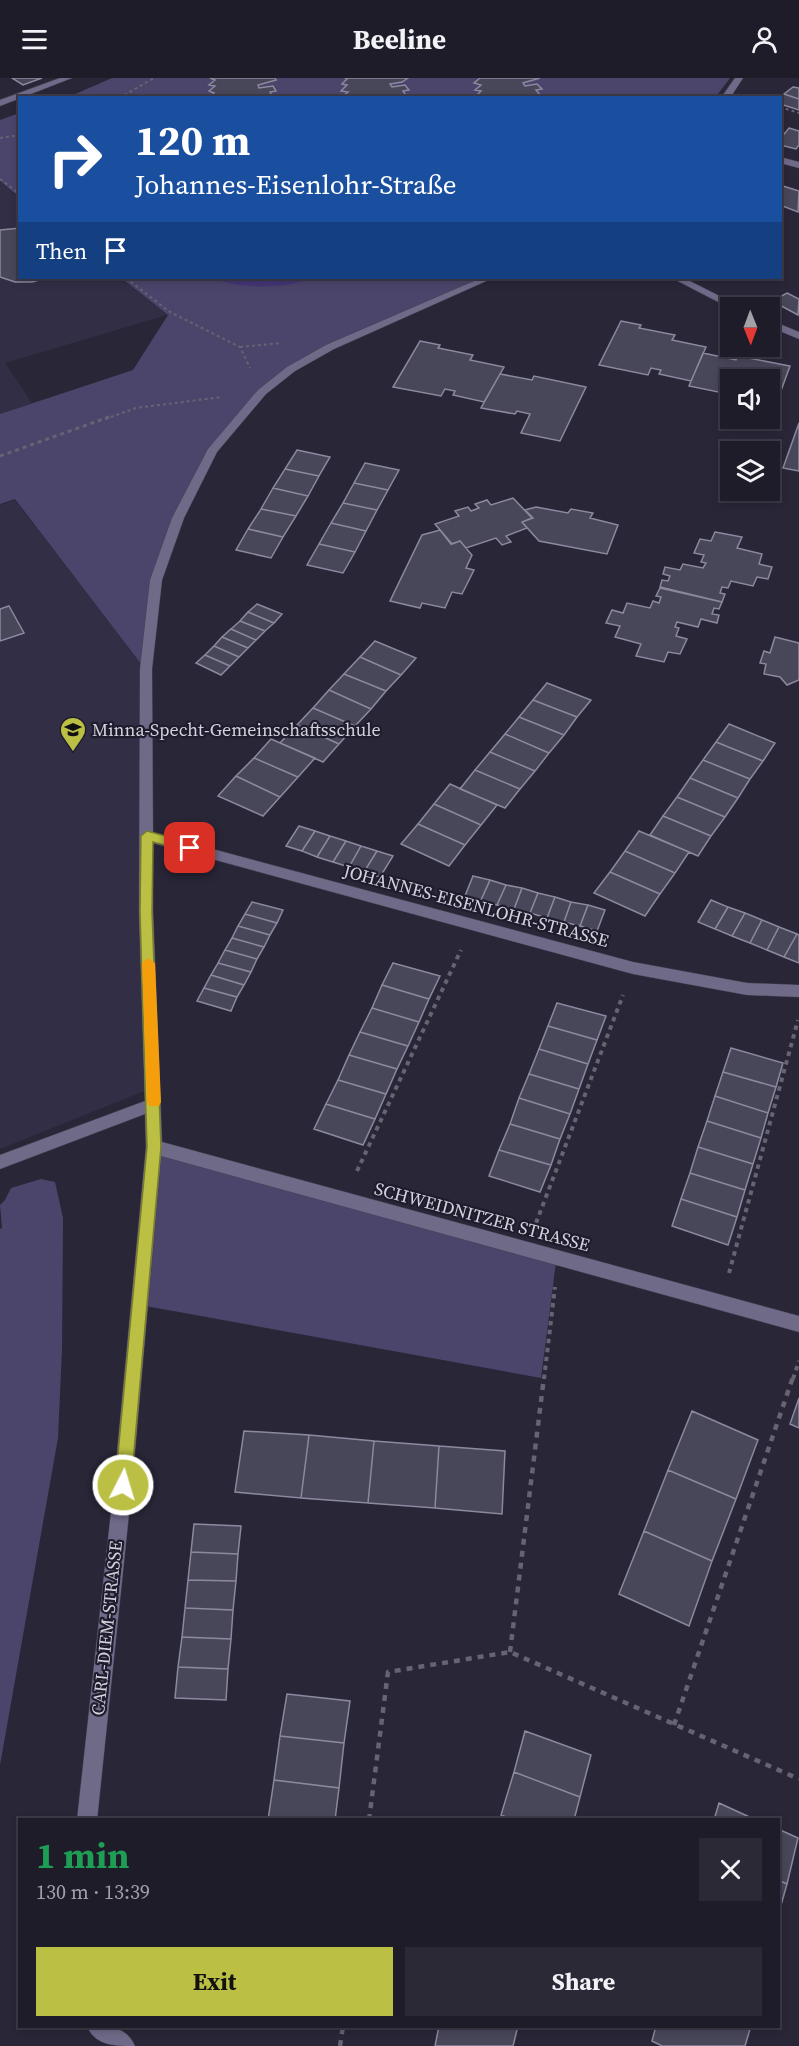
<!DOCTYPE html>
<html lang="en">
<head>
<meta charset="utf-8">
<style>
  :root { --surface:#1f1c2a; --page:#2c2936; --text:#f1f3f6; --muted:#a1a1a8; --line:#3c3a47; --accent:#bbc044 }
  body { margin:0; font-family:"Source Serif 4",serif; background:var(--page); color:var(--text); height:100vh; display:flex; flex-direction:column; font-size:22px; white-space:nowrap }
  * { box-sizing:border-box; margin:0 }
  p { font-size:20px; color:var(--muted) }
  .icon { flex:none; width:33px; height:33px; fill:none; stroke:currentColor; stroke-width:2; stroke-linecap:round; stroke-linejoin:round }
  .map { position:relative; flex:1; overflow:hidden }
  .sheet { position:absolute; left:18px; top:1740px; width:762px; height:210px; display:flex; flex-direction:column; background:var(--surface); border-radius:0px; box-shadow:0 3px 9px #0003,0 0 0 2px var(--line) }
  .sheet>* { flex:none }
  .top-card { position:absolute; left:18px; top:18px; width:764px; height:183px; border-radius:0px; box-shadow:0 3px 9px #0003,0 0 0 2px var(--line); background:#1a4fa0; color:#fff; overflow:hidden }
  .needle { width:39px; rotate:179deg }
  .fabs { position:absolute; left:720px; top:219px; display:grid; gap:12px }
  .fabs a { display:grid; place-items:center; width:60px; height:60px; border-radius:0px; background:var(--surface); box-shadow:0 3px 9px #0003,0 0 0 2px var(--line); font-size:30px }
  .pin { position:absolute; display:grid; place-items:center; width:51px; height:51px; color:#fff; margin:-26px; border-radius:12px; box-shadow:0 3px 9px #0006 }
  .me { position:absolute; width:66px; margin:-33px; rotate:5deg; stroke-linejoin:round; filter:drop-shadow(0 0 4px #0008) }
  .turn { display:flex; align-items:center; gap:21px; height:126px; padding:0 18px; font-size:27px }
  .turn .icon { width:78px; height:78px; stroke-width:2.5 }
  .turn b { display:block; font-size:42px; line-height:51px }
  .then { display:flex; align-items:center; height:57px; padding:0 18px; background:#0003; gap:12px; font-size:22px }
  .round { display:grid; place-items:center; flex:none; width:63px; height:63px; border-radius:0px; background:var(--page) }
  .headline { display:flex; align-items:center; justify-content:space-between; height:102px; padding:0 18px }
  h1 { font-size:36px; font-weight:700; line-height:45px; color:#1e9e55 }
  .primary-button { display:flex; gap:12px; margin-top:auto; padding:12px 18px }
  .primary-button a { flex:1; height:69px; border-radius:0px; background:var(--accent); color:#111; font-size:24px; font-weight:700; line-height:69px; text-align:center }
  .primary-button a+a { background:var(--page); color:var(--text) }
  header { display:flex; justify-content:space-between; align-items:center; height:78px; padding:0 18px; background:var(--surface); font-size:27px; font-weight:700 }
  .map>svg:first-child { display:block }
</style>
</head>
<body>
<header><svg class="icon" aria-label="menu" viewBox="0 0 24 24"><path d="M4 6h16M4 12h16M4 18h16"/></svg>Beeline<svg class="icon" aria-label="person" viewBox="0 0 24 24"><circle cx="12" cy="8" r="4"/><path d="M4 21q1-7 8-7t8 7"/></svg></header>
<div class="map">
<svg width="799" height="1968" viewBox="0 0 799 1968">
  <rect width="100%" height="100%" fill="#292638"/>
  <path fill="#322e46" d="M0,104L19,120L20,200H120L167,237L5,285L32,325L0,336Z
    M15,422L145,591L152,1010L0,1071V427Z"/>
  <path fill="#4c456b" d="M112,0H730L715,20H66Z
    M19,35H20L19,119L0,103V42Z
    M121,200H488L330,269L262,314L212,373L165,469L145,591L15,421L0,426V336L133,292L168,237Z
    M154,1076L556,1184L541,1300L140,1227Z
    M41,1101L55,1104L63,1140L62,1271L58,1360L0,1687V1151L2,1150L0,1127L5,1122L11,1110Z"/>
  <path fill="#453676" d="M211,200H315C279,211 246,212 211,200Z"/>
  <path fill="#484659" stroke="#8c899f" stroke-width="1.5" d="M12,0H42L23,7Z
    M210,0H275L276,2L258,7L259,10L273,8L276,13L270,14L273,20H208L214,15L209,13L215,8L209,7L215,2Z
    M345,0H408L402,4L390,6L392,9L405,7L409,12L403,13L407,19L403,20H344L342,19L348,14L341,13L347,7L342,6L347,1Z
    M480,0H540L523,5L525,8L537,6L542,11L536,12L541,18L480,20L476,18L481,13L475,12L481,7L474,5Z
    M793,9L799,10V21L784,16Z
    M784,16L799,21V32L780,26V20Z
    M789,50L799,53V67L796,71L780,67V61Z
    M783,108L799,113L798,134L780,127V111Z
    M20,150V200H46L32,204H15L0,199V152Z
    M787,215L799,221L798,237L772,223Z
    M621,243L641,247L639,250L675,257L672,262L706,269L691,303L659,296L661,292L651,290L648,297L599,287Z
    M420,263L440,267L438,270L473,277L470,282L504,289L484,324L453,317L455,313L445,311L441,318L393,309Z
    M703,275L736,282L738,278L790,288L771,340L770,302H730V313L725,311L723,315L689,308Z
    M500,296L532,302L534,298L586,309L560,363L521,355L530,336L517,333L515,336L481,330Z
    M799,345V393L783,390Z
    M297,372L330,379L319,398L285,391Z
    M365,385L399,392L388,412L354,405Z
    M285,391L319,398L308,418L273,410Z
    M354,405L388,412L377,432L343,425Z
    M273,410L308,418L296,438L261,431Z
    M513,420L532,440L522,444L527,450L506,458L511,464L502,467L496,460L466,470L460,463L452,466L435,446L459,438L455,433L468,429L471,433L479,430L475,426L487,422L491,427Z
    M343,425L377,432L366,453L331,445Z
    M536,429L568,435L571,431L593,435L590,440L618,447L607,476L539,463L522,444L533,440L525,432Z
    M261,431L296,438L283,459L248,451Z
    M331,445L366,453L355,474L319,466Z
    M248,451L283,459L271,480L236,472Z
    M440,452L451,466L460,463L472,477L466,490L474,492L462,516L452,514L445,530L422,525L420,530L390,523L422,457Z
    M715,454L742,459L737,470L762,476L759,486L772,489L768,501L757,499L753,508L731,503L728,510L722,509L720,515L725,516L722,524L660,509L662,502L668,503L670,498L663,496L665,489L680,492L683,486L703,490L706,485L701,484L704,477L694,475L700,461L711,463Z
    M319,466L355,474L343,495L307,487Z
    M660,510L722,524L719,531L714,530L712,536L719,537L717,545L701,541L698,549L677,544L675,549L679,550L676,558L687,561L680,576L668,574L664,584L636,578L641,566L615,559L620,548L606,545L612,532L623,535L627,525L650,530L653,523L659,525L661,519L656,518Z
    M257,526L282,536L274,545L248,534Z
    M9,528L24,555L0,563V531Z
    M248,534L274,545L265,553L240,543Z
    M240,543L265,553L256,562L231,551Z
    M231,551L256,562L248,570L222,559Z
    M222,559L248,570L239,579L214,568Z
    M775,559L799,565V602L787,607L780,599L764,596L766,586L760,585L764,573L770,575Z
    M375,563L416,580L401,597L360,579Z
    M214,568L239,579L230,588L205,577Z
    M205,577L230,588L221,597L196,585Z
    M360,579L401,597L386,613L344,596Z
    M344,596L386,613L371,631L329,612Z
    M547,605L591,622L577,639L533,622Z
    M329,612L371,631L355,648L313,630Z
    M533,622L577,639L564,657L519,639Z
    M313,630L355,648L339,666L297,647Z
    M519,639L564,657L549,675L505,656Z
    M729,646L775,665L763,683L716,664Z
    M297,647L339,666L323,684L280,665Z
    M505,656L549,675L535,693L490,674Z
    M271,661L315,680L298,699L254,680Z
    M716,664L763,683L750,701L703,682Z
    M490,674L535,693L520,711L475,692Z
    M254,680L298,699L280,719L236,698Z
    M703,682L750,701L738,720L690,700Z
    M475,692L520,711L505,730L460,711Z
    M236,698L280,719L263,738L218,718Z
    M690,700L738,720L725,739L677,719Z
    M450,706L497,727L481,747L434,726Z
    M677,719L725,739L711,758L663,738Z
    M434,726L481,747L465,767L418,746Z
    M663,738L711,758L698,778L650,757Z
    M418,746L465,767L449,788L401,766Z
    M299,748L315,753L302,773L286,768Z
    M315,753L330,758L317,779L302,773Z
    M639,753L689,774L675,795L625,773Z
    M330,758L346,763L333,784L317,779Z
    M346,763L361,768L349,789L333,784Z
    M361,768L377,773L364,794L349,789Z
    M377,773L393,778L380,799L364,794Z
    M625,773L675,795L660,816L610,794Z
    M610,794L660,816L645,838L594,815Z
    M473,798L490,802L481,822L465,818Z
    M490,802L506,807L497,827L481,822Z
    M506,807L522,810L514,831L497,827Z
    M522,810L538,815L530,835L514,831Z
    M538,815L555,819L547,840L530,835Z
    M555,819L571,824L564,844L547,840Z
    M711,822L728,829L715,851L698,844Z
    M252,824L283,832L277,845L245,836Z
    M571,824L588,827L580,848L564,844Z
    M588,827L605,832L597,853L580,848Z
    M728,829L745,835L732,858L715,851Z
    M745,835L762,842L750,865L732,858Z
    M245,836L277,845L270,857L238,848Z
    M762,842L779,849L767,872L750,865Z
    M238,848L270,857L264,869L232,860Z
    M779,849L797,856L784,879L767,872Z
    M797,856L799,857V885L784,879Z
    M232,860L264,869L257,881L225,872Z
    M225,872L257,881L251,894L218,885Z
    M218,885L251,894L244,907L211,897Z
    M393,885L440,898L429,921L382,907Z
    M211,897L244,907L237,919L204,910Z
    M382,907L429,921L419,944L372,930Z
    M204,910L237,919L231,933L197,923Z
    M557,925L606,938L597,962L548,948Z
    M372,930L419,944L408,968L360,954Z
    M548,948L597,962L588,986L539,971Z
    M360,954L408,968L397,991L349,977Z
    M731,970L783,985L776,1009L723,994Z
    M539,971L588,986L579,1011L529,996Z
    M349,977L397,991L386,1016L338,1002Z
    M723,994L776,1009L768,1035L715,1018Z
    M529,996L579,1011L570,1036L519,1020Z
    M338,1002L386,1016L375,1041L326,1026Z
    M715,1018L768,1035L761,1060L707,1043Z
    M519,1020L570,1036L560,1061L510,1046Z
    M326,1026L375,1041L363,1067L314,1051Z
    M707,1043L761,1060L753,1086L698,1069Z
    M510,1046L560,1061L551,1087L499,1072Z
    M698,1069L753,1086L745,1112L690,1095Z
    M499,1072L551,1087L540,1114L489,1098Z
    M690,1095L745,1112L737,1139L681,1121Z
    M681,1121L737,1139L728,1167L672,1148Z
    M799,1320V1350L790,1346Z
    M692,1333L758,1362L736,1421L668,1392Z
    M244,1353L309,1357L301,1420L235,1414Z
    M309,1357L374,1363L368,1425L301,1420Z
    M374,1363L439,1368L435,1430L368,1425Z
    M439,1368L505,1373L502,1436L435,1430Z
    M668,1392L736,1421L712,1483L644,1453Z
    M194,1446L241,1448L238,1476L191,1474Z
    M644,1453L712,1483L689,1548L619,1516Z
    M191,1474L238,1476L236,1503L188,1502Z
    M188,1502L236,1503L233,1532L185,1530Z
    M185,1530L233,1532L231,1561L182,1559Z
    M182,1559L231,1561L228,1591L178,1589Z
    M178,1589L228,1591L226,1622L175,1620Z
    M287,1616L350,1623L344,1665L280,1658Z
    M525,1653L591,1677L580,1719L514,1694Z
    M280,1658L344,1665L339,1710L274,1702Z
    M514,1694L580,1719L574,1742H514L501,1737Z
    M274,1702L339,1710L335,1742H268Z
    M719,1725L756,1742H714Z
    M778,1751L798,1760L787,1806L778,1802Z
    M778,1802L787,1806L778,1838Z
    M439,1948H518L513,1968H435Z
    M656,1948H745L750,1951L745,1968H662L652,1963Z"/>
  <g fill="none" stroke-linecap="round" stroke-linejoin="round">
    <defs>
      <path id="minor" d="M60,0H72L0,28V22Z
        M735,0H743L730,20H721Z
        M780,79L799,84V90L780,85Z
        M481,200H493L334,271L295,293L266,316L217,374L184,440L162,502L152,591L153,755L633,884L747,905L799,907V919L747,917L633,896L153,765V834L162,1064L799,1238V1254L161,1078L132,1407L97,1742H77L114,1407L146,1069L145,1036L0,1091V1077L145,1023L139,834L140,591L150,502L172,440L208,371L258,312L287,289L326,267Z
        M672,200H684L743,230H730Z
        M770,242L799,254V261L770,249Z
        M87,1948C106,1948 126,1947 135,1968C115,1968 95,1968 87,1948Z"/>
    </defs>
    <use href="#minor" stroke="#444152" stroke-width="1"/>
    <path stroke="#666373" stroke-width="2" stroke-dasharray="3 3" stroke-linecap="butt" d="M119,20L154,0
      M667,20L670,17L687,20
      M780,29L799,35
      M0,60L20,57
      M0,101L20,116
      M126,200L170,234L240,269L250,290
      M240,269L281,265
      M105,341L136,330L222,319"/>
    <path stroke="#666373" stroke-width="3" stroke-dasharray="4 4" stroke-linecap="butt" d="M0,378L109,339"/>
    <path stroke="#666373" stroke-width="4" stroke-dasharray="4.5 4.5" stroke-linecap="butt" d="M357,1093L461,872
      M536,1145L623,917
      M729,1195L798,942
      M544,1301L555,1209
      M793,1301L799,1283"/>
    <path stroke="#666373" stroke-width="4.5" stroke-dasharray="6 6" stroke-linecap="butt" d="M510,1574L544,1299
      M674,1647L793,1299
      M369,1742L388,1594L510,1574L799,1701
      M340,1968L343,1948"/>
    <use href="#minor" fill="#6e6a88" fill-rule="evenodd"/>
  </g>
  <path fill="#bbc044" stroke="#7a7d2c" stroke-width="1.5" d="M147,753L195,766L197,770L190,774L153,764L152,834L161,1069L131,1407L128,1412L123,1414L117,1412L115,1407L147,1069L140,834L141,758Z"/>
  <path fill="#f59e0b" d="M148,880L155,885L161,1024L159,1028H149L147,1024L142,885Z"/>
  <defs>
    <symbol id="school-pin" viewBox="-11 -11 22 30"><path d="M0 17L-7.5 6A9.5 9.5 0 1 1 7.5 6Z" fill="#bbc044" stroke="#1f1d2d"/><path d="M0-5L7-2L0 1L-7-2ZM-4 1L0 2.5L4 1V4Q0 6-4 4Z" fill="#111"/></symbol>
  </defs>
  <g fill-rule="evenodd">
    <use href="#school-pin" x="58" y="637" width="30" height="40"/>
  </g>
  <g text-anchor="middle" stroke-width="4.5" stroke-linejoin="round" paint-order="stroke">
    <g font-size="18" fill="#d3d1dd" stroke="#1f1d2d" text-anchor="start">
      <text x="92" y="658">Minna-Specht-Gemeinschaftsschule</text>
    </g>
    <g font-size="18" fill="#d3d1dd" stroke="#1f1d2d">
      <text transform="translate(476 828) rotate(15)" y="6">JOHANNES-EISENLOHR-STRASSE</text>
      <text transform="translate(482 1139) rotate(15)" y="6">SCHWEIDNITZER STRASSE</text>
      <text transform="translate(107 1550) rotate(-84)" y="6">CARL-DIEM-STRASSE</text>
    </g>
  </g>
</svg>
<div class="fabs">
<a><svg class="needle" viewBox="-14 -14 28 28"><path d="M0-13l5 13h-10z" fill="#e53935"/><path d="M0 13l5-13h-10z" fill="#a1a1a8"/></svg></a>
<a><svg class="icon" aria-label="sound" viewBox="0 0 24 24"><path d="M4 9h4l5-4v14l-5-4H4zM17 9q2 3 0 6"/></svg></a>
<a><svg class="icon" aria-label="layers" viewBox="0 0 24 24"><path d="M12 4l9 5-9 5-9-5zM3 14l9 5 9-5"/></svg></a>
</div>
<div class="pin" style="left:190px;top:770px;background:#d93025"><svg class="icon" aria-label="arrive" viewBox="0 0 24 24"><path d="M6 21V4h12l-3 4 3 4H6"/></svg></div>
<svg class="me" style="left:123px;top:1407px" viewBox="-20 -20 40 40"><circle r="17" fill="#bbc044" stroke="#fff" stroke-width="3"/><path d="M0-11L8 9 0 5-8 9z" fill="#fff"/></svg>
<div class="top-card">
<div class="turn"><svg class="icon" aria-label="right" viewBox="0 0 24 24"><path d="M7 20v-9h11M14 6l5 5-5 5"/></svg><div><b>120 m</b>Johannes-Eisenlohr-Straße</div></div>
<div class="then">Then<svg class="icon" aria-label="arrive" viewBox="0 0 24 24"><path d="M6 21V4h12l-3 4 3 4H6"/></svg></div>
</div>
<section class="sheet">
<div class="headline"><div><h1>1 min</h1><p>130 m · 13:39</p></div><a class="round"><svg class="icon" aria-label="close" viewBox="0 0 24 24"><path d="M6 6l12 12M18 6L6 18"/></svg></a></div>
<div class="primary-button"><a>Exit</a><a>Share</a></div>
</section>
</div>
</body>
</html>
